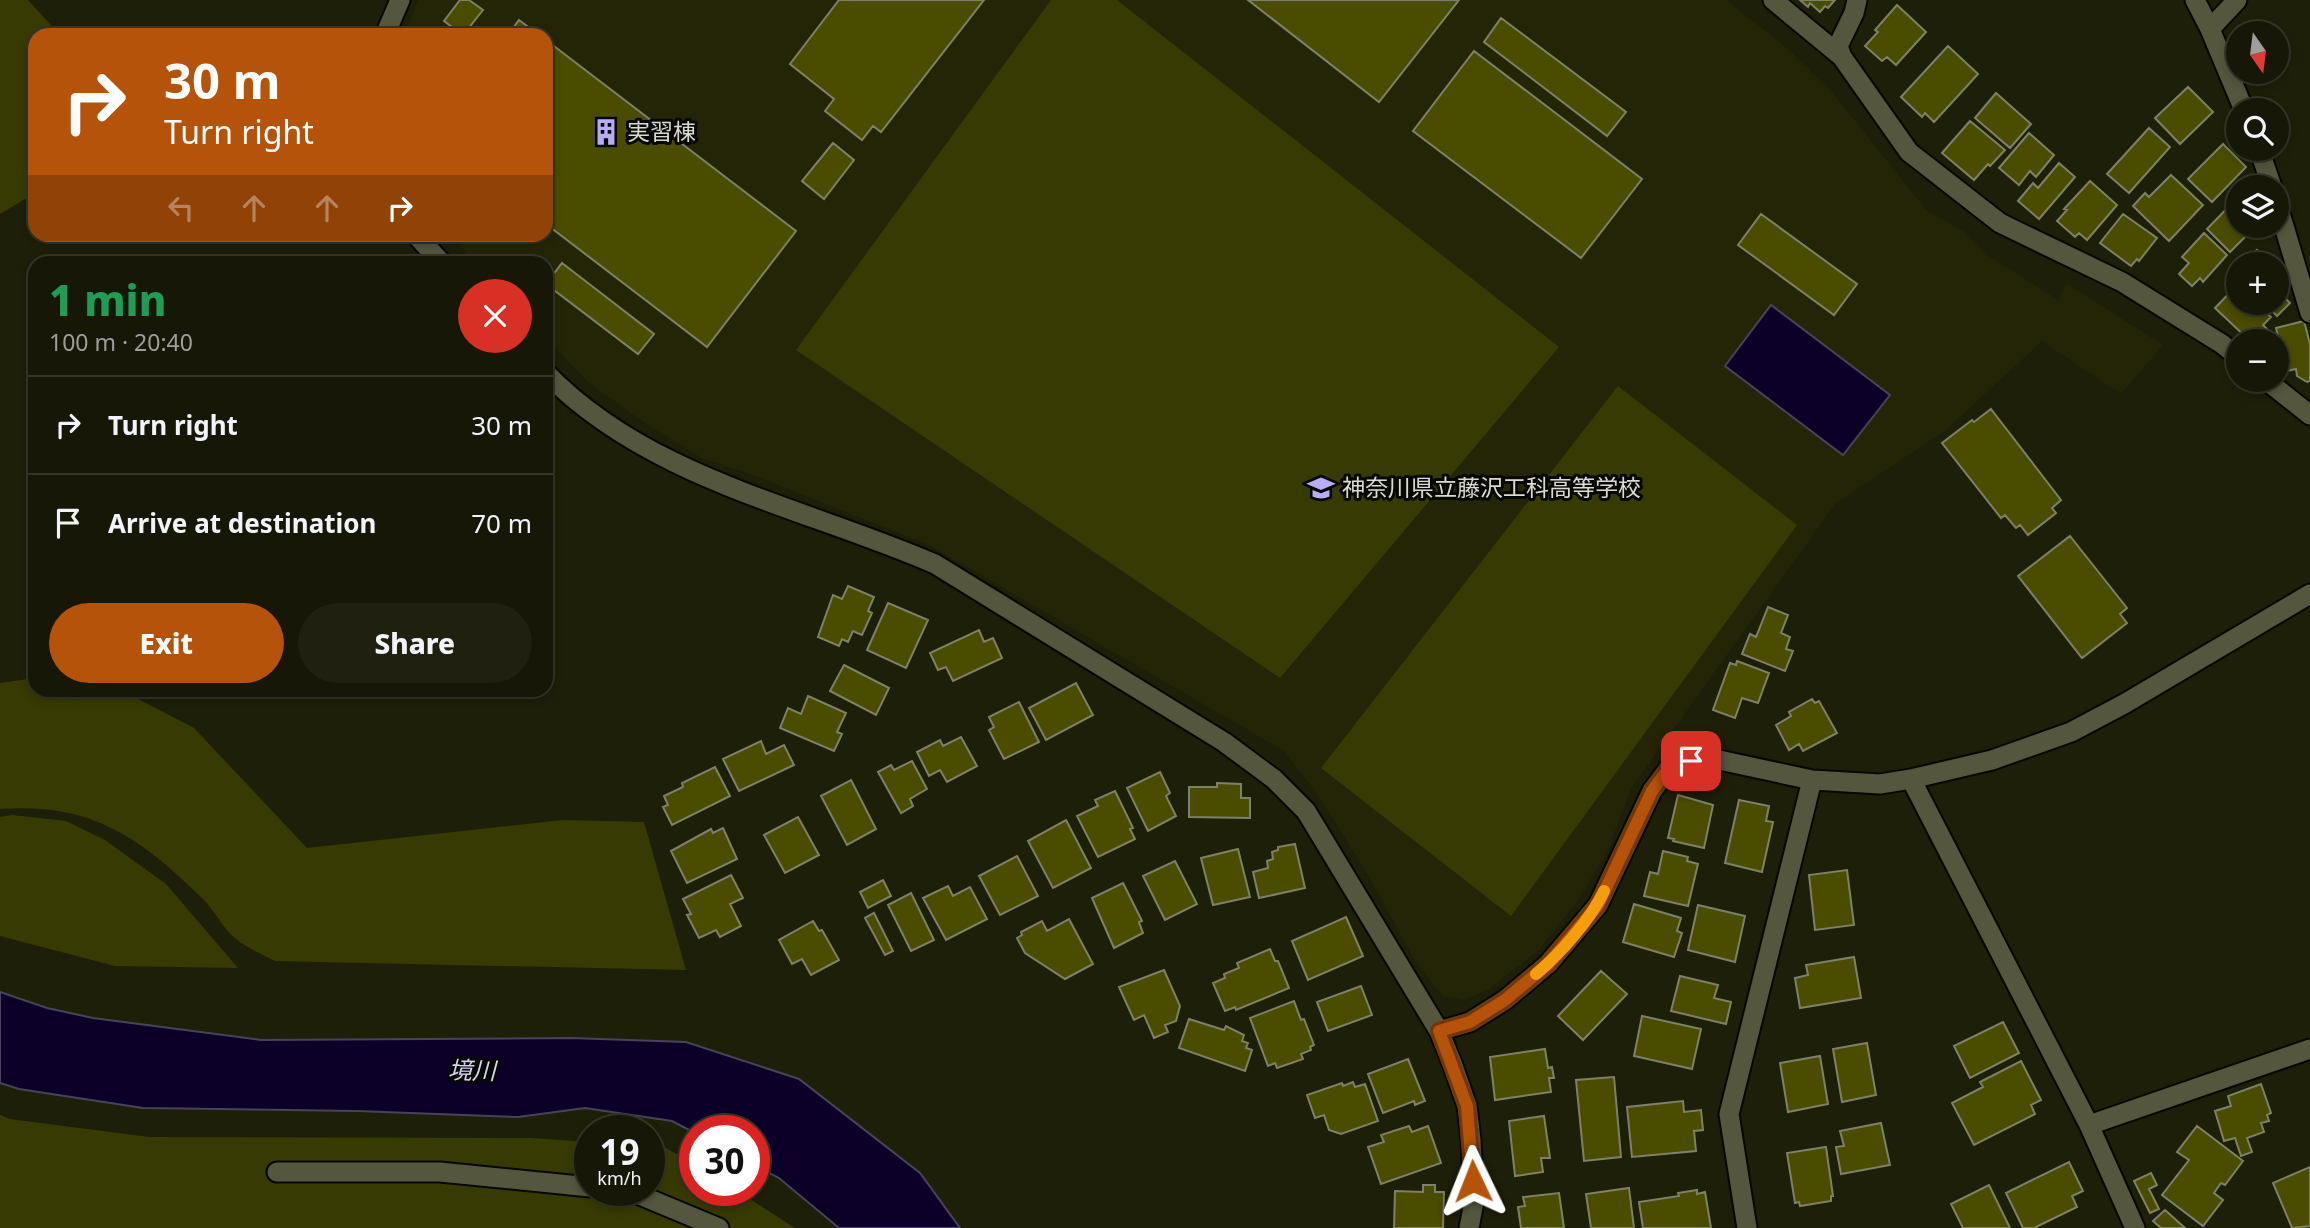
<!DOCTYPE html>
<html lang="en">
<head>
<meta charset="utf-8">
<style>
  :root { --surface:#161706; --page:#1f2010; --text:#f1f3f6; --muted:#9e9f9b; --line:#353628; --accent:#b45309 }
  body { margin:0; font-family:"Noto Sans","Noto Sans JP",sans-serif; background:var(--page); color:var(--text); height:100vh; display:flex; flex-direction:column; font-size:26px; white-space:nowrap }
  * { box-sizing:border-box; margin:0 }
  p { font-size:23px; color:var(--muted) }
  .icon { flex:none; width:38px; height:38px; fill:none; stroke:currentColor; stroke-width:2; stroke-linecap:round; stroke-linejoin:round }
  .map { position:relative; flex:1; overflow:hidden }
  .drawer { position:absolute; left:28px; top:256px; width:525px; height:441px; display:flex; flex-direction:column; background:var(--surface); border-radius:21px; box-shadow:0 4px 10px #0003,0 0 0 2px var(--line) }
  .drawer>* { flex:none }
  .guide { position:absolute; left:28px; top:28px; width:525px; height:214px; border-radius:21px; box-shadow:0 4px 10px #0003,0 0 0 2px var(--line); background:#b45309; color:#fff; overflow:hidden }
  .needle { width:46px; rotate:166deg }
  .controls { position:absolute; left:2226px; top:21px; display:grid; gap:14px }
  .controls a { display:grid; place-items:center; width:63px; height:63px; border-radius:50%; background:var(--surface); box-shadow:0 4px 10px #0003,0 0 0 2px var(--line); font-size:35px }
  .speed { position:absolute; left:574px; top:1115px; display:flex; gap:14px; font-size:35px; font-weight:700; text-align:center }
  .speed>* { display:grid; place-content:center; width:91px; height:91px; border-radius:50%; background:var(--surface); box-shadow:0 4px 10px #0003,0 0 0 2px var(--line); line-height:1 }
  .speed small { font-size:18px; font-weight:400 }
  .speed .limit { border:10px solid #d22; background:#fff; color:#111 }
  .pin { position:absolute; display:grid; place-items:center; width:60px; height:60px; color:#fff; margin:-30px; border-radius:14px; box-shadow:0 4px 10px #0006 }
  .me { position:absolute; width:77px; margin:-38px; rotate:358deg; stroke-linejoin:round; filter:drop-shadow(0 0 5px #0008) }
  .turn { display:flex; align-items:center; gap:24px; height:147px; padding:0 21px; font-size:32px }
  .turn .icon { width:91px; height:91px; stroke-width:2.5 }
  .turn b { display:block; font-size:49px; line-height:60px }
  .lanes { display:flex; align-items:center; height:66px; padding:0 21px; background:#0003; justify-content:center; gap:35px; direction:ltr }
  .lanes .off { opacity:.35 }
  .round { display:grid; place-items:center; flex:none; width:74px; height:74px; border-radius:37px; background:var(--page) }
  .head { display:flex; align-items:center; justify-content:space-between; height:119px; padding:0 21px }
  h1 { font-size:42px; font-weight:800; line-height:52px; color:#1e9e55 }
  .action { display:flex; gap:14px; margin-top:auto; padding:14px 21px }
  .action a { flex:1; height:80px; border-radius:42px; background:var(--accent); color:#fff; font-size:28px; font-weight:800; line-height:80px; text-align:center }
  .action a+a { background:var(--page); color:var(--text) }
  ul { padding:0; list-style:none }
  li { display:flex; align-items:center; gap:21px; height:98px; padding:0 21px; border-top:2px solid var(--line) }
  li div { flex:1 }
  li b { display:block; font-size:26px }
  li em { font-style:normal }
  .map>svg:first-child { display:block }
</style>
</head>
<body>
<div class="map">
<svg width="2310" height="1228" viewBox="0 0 2310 1228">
  <rect width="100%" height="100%" fill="#1e1f08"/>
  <path fill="#242507" d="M418,0H1726L1787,48L1831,91L1927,211L1963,231L1987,255L2058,300L2066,283L2163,345L2121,394L2042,341L1945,431L1836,503L1632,787L1606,854L1578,900L1539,950L1489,989L1465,1000L1443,996L1417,964L1365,870L1318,795L1284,751L927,544L756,476L702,458L645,423L589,383L546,338V262H475L449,235L546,234V35H404Z"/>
  <path fill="#383a04" d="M0,0H28L60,35H35V193L0,214Z
    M1051,0H1117L1559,347L1280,678L796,350Z
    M1618,386L1797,525L1511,916L1321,768Z
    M35,678V690H121L194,728L307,848L563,820L644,822L686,970L275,961C258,952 239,945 226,929C218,919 212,908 203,899C141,838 92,802 0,809V683Z
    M12,815L66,821L105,840L166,884L238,968L115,966L0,936V817Z
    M0,1115L10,1119L149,1137L530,1138L590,1142V1190H649V1147L666,1148L695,1165V1190H736L795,1228H0Z"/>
  <path fill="#0c0028" stroke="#4a425a" stroke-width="2" d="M1771,305L1890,395L1843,455L1725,366Z
    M0,992L47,1008L93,1018L261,1040L571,1038L686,1042L799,1079L920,1173L960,1228H839L779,1178L754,1165V1130H695V1133L672,1121L585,1108L518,1117L357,1111L143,1108L19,1089L0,1083Z"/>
  <path fill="#4a4c00" stroke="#7e8167" stroke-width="2" d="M460,0H469L483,10L463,35L444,21Z
    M839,0H984L881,132L873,126L862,140L825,111L834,99L790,64Z
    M1248,0H1459L1379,102Z
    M1800,0H1835L1828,8L1825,6L1820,12L1810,3L1808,7Z
    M1897,5L1926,32L1896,65L1887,57L1882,61L1865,46L1878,32L1875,30Z
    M1501,18L1626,112L1607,136L1484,42Z
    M519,20L539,35H508Z
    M546,40L796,231L707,347L546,224Z
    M1948,46L1978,74L1934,122L1925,113L1922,117L1901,97Z
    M1474,51L1642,179L1581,258L1413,131Z
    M2188,87L2213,112L2180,144L2155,118Z
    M1996,93L2031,124L2010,148L1975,118Z
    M1970,121L2005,150L1990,166L1988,164L1974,180L1942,153Z
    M2149,128L2170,147L2129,193L2107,174Z
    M2029,133L2054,155L2036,177L2030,171L2019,185L1999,168Z
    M833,143L854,160L824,199L802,181Z
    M2223,144L2246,167L2212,202L2188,179Z
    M2059,163L2075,177L2039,219L2018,201L2033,183L2038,188Z
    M2171,175L2203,205L2169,241L2133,206L2145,193L2149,197Z
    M2090,181L2117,205L2087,240L2079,233L2075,237L2057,221L2067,210L2064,209Z
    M2238,197V226H2256L2230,252L2207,229Z
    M1761,214L1857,284L1834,315L1738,245Z
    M2123,214L2157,238L2139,261L2137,259L2131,266L2100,243Z
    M2204,233L2227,255L2203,282L2200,278L2192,286L2179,274L2189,263L2182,257Z
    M2257,250L2271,264H2242Z
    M562,263L654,334L638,354L546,284Z
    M2238,284V303H2256L2271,317L2263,325L2267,329L2255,341H2250L2215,308Z
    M2277,290L2290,303L2277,316L2264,303H2277Z
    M2304,321L2310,344V381L2307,382L2297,376L2296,369L2287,371L2284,361L2278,363L2277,357V349L2281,348L2276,328Z
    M1991,409L2061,500L2052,508L2056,513L2028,535L2020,525L2016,528L2005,515L2001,518L1942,443L1972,420L1974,422Z
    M2070,536L2127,608L2120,614L2127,623L2082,658L2018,576Z
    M848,586L874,597L868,611L872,613L862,635L853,631L848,642L842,639L839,646L818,637L833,595L842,599Z
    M888,603L928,620L906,668L867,650Z
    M1768,607L1788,615L1781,633L1790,637L1786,649L1793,651L1785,671L1742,654L1750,634L1756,637Z
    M979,630L984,642L993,638L1002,658L953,681L946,667L938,670L930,653Z
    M1737,661L1769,673L1758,703L1742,698L1735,718L1713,710L1730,663L1736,665Z
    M844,665L889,688L876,715L830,691Z
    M1076,683L1093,715L1046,740L1029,708Z
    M808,696L846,713L837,732L842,734L834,751L780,728L788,708L801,714Z
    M1812,699L1815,703L1819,701L1837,733L1803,751L1799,744L1789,750L1776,725L1791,716L1789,712Z
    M1019,702L1039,742L1004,759L989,730L994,727L989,717Z
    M961,737L977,766L947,782L940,770L929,776L917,752L940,740L943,746Z
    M761,741L766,754L784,745L794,765L739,791L723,759Z
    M912,761L927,789L910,799L913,806L901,813L878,772L891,765L894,770Z
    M715,767L730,796L672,825L663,807L668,805L664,796L683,787L682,783Z
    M1160,772L1170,793L1166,796L1176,816L1148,831L1127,788Z
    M851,780L876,829L847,845L821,796Z
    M1217,783L1241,784V798H1250V818L1189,817V787H1217Z
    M1115,791L1133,828L1130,829L1135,839L1098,857L1077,816L1098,806L1095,800Z
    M1678,795L1713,805L1704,848L1673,841L1674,839L1668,838Z
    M1739,800L1769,806L1766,821L1773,822L1762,872L1725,863Z
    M798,817L819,855L785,873L764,835Z
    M1066,820L1091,868L1053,888L1028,841Z
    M723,828L737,859L687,883L671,851L711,829L713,833Z
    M1295,844L1305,888L1259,898L1253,872L1268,868L1267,861L1273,859L1272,852L1278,850V847Z
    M1238,849L1250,897L1213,905L1201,858Z
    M1663,851L1688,857L1687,861L1698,864L1688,906L1644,896L1650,872L1658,874Z
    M1017,856L1038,896L1000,915L979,876Z
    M1175,861L1197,904L1165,920L1143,876Z
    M1847,870L1854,925L1815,930L1809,875Z
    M731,875L743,898L730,904L741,926L720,937L716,930L699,938L687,915L691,914L683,899Z
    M883,880L891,896L868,908L860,892Z
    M1123,883L1142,921L1139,922L1143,933L1114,948L1092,898Z
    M948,886L953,896L970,887L987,919L946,940L923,898Z
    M911,893L934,940L911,951L888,905Z
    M1634,904L1681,918L1677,931L1682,933L1674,957L1623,942Z
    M1698,905L1745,916L1735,962L1688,950Z
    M874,913L893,951L885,955L865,918Z
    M1346,917L1363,956L1308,980L1292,941Z
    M1069,919L1093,964L1065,979L1025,953L1017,938L1022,935L1021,932L1042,921L1047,931Z
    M813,921L819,931L822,930L839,960L811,975L802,959L792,964L779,940Z
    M1270,949L1275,961H1278L1289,988L1236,1010L1235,1007L1225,1011L1213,983L1225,978L1224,974L1239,968L1237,963Z
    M1854,957L1861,998L1800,1008L1795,978L1808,975L1806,965Z
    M1164,970L1180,1006L1176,1021L1165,1025L1168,1032L1154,1038L1144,1015L1134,1020L1119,987Z
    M1601,971L1627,994L1583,1040L1558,1016Z
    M1680,976L1718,985L1714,998L1731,1002L1726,1024L1671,1011Z
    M1361,986L1372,1015L1328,1031L1317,1002Z
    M1294,1001L1301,1020L1304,1019L1314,1045L1310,1047L1311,1050L1301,1054L1303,1059L1277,1068L1275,1063L1268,1066L1250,1018Z
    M1642,1016L1701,1029L1692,1069L1634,1056Z
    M1189,1019L1224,1030L1226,1026L1244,1035L1242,1041L1248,1043L1246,1048L1252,1050L1245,1071L1179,1048Z
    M2003,1022L2019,1053L1970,1078L1954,1046Z
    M1867,1043L1876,1095L1842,1102L1833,1049Z
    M1545,1049L1548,1068L1552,1067L1554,1078H1549L1551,1092L1495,1100L1490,1057Z
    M1820,1056L1828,1104L1788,1112L1780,1063Z
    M1408,1059L1425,1101L1415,1105L1414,1101L1383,1113L1368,1074Z
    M2021,1061L2041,1100L2031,1105L2035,1114L1974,1145L1952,1103L1983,1087L1980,1082Z
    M1614,1077L1621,1157L1584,1161L1576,1080Z
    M1353,1082L1355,1087L1365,1084L1378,1121L1341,1134L1329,1130L1324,1115L1315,1118L1307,1095L1342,1083L1343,1086Z
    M2261,1084L2271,1113L2267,1115L2269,1121L2261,1123L2264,1132L2247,1138L2252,1152L2241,1156L2235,1138L2224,1141L2215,1111L2231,1106L2228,1096Z
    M1683,1101L1684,1112L1701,1110L1703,1130L1694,1131L1696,1151L1632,1157L1627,1107Z
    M1544,1116L1550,1158H1541L1543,1172L1515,1176L1509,1121Z
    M1881,1123L1890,1165L1841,1174L1836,1147L1844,1146L1840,1131Z
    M1409,1126L1412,1132L1428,1126L1441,1163L1381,1184L1368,1147L1384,1142L1381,1135Z
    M2197,1126L2243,1161L2225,1185L2221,1183L2214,1193L2223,1200L2203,1226L2162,1195L2189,1160L2177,1152Z
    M1826,1147L1833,1196H1831V1201L1800,1206L1799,1202L1795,1203L1787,1153Z
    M2069,1162L2083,1191L2072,1196L2077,1207L2034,1228H2023L2006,1193Z
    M2310,1167V1226L2292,1228L2273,1183Z
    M2151,1173L2157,1185L2149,1189L2159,1209L2150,1213L2134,1181Z
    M1423,1185H1435V1192H1444L1443,1228H1394L1395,1191L1423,1192Z
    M1989,1185L2010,1228H1963L1951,1204Z
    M1629,1188L1634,1228H1591L1586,1194Z
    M1697,1190V1194L1705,1192L1711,1228H1643L1639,1202L1679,1196L1678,1193Z
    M1559,1193L1564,1228H1521L1518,1207L1525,1206L1523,1197Z
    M2165,1210L2185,1228H2161L2153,1221Z"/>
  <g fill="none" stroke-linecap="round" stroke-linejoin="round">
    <defs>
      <path id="service" d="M277,1172H440L590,1187
        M619,1190L630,1191L719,1228"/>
      <path id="minor" d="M1773,0L1842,57L1909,152L2000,223L2122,282L2222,344L2238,357
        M2195,0L2210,29L2244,110
        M2210,29L2237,0
        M385,35L400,0
        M1842,57L1838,46L1854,13L1857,0
        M2259,149L2272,187
        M2277,203L2310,313
        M415,234L441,262
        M546,373C649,479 804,507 935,564L1224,742L1274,779L1306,811L1439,1031L1452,1063L1467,1106L1471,1140L1474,1202L1469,1228
        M2266,380L2310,415
        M1911,779L2089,1125L2135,1228
        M1439,1031L1470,1022L1505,1000L1548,964L1598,905L1652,791L1672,764L1710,758L1812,780L1880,784L1911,779L1992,760L2071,732L2124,704L2310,594
        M2089,1125L2310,1049
        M1747,1228L1729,1114L1812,780"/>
    </defs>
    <use href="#service" stroke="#080800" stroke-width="23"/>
    <use href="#minor" stroke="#080800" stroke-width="23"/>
    <use href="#service" stroke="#54563e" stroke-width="19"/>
    <use href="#minor" stroke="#54563e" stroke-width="19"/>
  </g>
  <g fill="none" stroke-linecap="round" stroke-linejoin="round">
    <defs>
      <path id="route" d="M1473,1181L1467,1106L1439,1031L1470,1022L1505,1000L1548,964L1598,905L1652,791L1672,764L1691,761"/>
    </defs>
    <use href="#route" stroke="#753606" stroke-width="18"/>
    <use href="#route" stroke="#b45309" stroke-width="12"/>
    <path stroke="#f59e0b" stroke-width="12" d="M1536,974C1560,954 1591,919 1604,891"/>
  </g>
  <defs>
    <symbol id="building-bare" viewBox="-9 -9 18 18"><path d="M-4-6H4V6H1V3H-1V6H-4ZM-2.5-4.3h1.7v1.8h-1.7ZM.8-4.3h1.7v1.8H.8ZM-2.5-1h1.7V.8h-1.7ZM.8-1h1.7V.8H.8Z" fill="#b8abf7" stroke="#080802" stroke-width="2.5" paint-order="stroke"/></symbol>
    <symbol id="school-bare" viewBox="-9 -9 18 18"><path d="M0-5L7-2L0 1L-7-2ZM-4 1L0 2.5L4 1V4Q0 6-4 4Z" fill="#b8abf7" stroke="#080802" stroke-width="2.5" paint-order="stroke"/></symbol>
  </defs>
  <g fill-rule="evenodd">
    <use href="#building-bare" x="587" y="113" width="38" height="38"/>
    <use href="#school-bare" x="1302" y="469" width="38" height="38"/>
  </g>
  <g text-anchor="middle" stroke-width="6" stroke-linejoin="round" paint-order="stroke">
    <g font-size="23" fill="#dadbce" stroke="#080802" text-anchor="start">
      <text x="627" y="140">実習棟</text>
      <text x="1342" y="496">神奈川県立藤沢工科高等学校</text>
    </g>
    <g font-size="24" font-style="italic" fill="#d8d4f6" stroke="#080802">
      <text transform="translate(472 1071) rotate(1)" y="8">境川</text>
    </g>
  </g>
</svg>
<div class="controls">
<a><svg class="needle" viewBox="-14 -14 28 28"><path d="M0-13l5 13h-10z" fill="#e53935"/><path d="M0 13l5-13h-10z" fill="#9e9f9b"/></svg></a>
<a><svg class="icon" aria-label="search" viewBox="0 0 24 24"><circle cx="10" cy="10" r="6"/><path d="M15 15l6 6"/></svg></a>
<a><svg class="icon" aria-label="layers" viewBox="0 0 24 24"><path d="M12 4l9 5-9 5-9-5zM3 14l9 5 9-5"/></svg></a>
<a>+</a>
<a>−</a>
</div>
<div class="speed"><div>19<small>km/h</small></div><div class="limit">30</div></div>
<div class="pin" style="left:1691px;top:761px;background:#d93025"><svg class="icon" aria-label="arrive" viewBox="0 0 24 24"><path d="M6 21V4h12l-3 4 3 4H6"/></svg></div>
<svg class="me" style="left:1473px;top:1181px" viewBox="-20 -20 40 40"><path d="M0-17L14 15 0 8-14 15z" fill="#b45309" stroke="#fff" stroke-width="4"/></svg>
<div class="guide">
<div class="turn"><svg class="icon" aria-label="right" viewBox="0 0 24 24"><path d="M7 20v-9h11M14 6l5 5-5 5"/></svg><div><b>30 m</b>Turn right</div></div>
<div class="lanes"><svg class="icon off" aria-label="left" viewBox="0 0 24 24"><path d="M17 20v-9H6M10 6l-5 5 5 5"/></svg><svg class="icon off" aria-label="ahead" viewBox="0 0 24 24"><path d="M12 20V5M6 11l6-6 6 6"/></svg><svg class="icon off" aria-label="ahead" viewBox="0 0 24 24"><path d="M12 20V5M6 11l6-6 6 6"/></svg><svg class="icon" aria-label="right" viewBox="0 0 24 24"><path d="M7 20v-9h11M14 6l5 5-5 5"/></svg></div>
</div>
<section class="drawer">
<div class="head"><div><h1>1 min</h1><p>100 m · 20:40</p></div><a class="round" style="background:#d93025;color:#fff"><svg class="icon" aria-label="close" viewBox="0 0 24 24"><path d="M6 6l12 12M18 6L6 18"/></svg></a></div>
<ul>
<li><svg class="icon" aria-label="right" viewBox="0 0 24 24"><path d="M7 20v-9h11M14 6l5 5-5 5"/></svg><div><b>Turn right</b></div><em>30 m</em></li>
<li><svg class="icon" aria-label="arrive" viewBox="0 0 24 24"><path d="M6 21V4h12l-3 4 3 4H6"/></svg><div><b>Arrive at destination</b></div><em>70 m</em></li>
</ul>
<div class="action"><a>Exit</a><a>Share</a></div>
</section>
</div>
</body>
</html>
